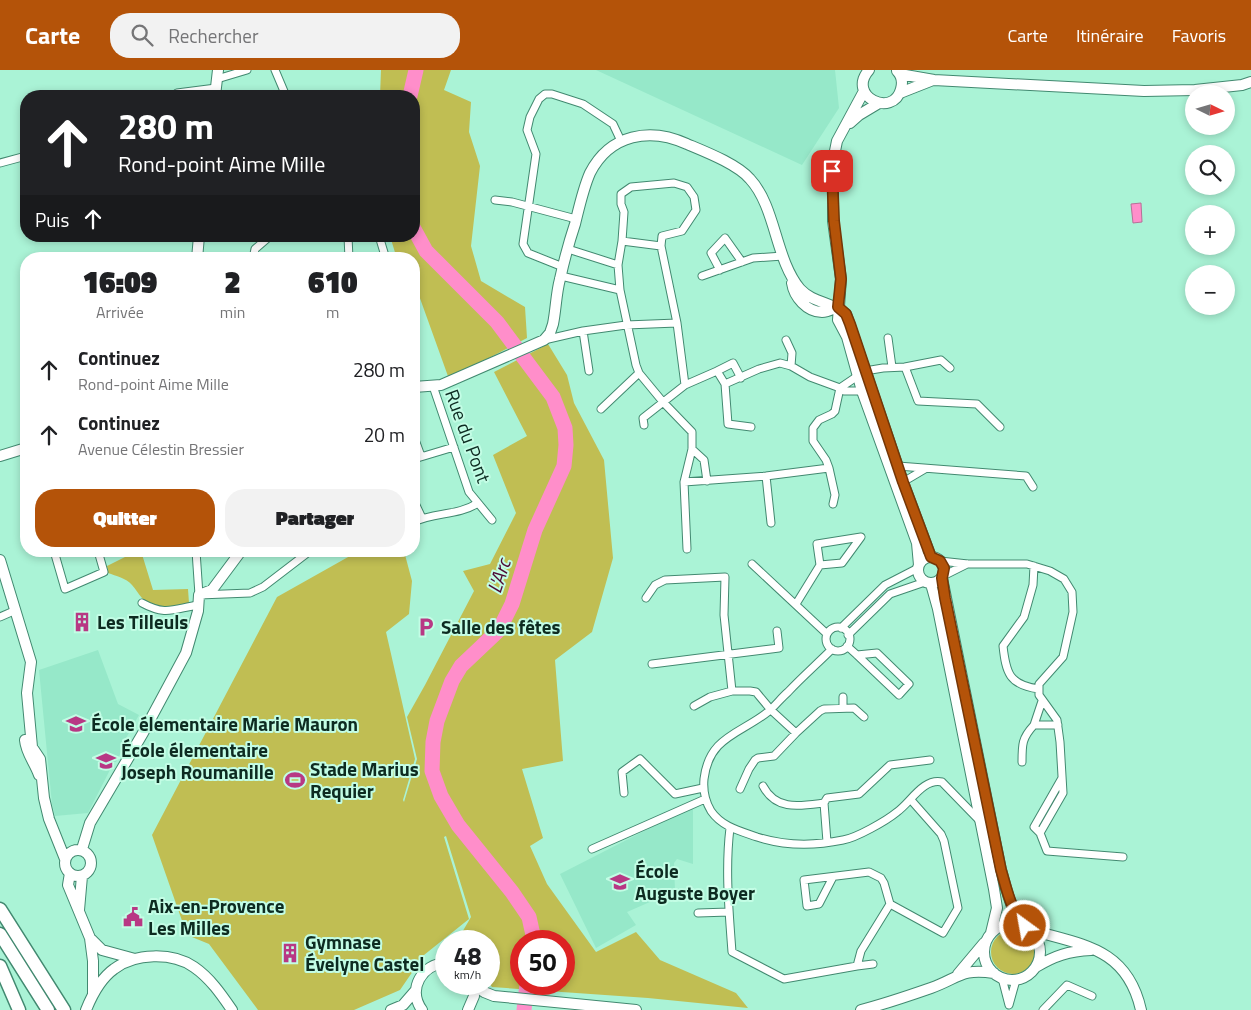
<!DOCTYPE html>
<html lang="fr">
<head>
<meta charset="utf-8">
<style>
  :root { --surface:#fff; --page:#f2f2f2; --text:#202124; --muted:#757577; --accent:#b45309 }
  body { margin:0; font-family:"Titillium Web",sans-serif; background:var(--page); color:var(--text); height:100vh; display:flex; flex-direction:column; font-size:19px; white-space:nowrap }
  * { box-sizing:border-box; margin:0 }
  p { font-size:16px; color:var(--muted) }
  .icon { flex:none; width:28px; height:28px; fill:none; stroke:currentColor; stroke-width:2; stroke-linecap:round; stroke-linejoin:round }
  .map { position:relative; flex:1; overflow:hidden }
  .side { position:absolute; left:20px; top:182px; width:400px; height:305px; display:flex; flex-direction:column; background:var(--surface); border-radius:20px; box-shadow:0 2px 8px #0003 }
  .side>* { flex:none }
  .top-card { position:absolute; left:20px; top:20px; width:400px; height:152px; border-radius:20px; box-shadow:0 2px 8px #0003; background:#202124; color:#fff; overflow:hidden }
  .needle { width:32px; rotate:95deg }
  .buttons { position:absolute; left:1185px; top:15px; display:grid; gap:10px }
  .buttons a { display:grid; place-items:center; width:50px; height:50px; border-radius:50%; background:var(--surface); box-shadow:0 2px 8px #0003; font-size:25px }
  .speed { position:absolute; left:435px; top:860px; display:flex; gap:10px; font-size:25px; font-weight:700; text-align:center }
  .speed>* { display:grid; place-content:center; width:65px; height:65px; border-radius:50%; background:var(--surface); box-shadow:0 2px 8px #0003; line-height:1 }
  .speed small { font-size:12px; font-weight:400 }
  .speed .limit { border:8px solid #d22; background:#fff; color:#111 }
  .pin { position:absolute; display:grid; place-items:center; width:42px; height:42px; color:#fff; margin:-21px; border-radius:10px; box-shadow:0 2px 8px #0006 }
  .me { position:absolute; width:55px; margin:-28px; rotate:328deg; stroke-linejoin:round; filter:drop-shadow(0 0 4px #0008) }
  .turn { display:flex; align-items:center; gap:18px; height:105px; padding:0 15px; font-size:22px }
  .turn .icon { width:65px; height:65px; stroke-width:2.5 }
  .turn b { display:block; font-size:35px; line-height:42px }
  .then { display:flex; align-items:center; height:48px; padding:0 15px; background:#0003; gap:10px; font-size:19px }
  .eta { display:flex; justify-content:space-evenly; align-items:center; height:85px; text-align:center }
  .eta b { font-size:30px; font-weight:800; line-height:35px }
  .button { display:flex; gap:10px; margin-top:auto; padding:10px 15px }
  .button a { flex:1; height:58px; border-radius:20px; background:var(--accent); color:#fff; font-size:20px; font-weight:800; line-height:58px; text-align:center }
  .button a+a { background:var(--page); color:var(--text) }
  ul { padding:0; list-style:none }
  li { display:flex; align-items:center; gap:15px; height:65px; padding:0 15px }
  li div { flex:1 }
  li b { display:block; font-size:19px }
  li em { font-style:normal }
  header { display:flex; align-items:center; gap:30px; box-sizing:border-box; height:70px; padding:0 25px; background:var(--accent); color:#fff }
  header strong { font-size:24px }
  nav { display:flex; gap:28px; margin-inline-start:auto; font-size:18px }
  .search { width:350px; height:45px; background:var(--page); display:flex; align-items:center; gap:12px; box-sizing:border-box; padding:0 18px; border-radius:20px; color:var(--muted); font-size:19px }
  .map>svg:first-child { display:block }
</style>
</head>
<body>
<header>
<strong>Carte</strong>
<div class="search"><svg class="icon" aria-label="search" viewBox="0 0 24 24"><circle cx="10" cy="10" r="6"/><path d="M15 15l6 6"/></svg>Rechercher</div>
<nav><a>Carte</a><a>Itinéraire</a><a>Favoris</a></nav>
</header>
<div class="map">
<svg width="1251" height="940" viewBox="0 0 1251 940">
  <rect width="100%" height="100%" fill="#aaf3d6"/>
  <path fill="#96e8c9" d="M596,0H835L839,38L802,95Z
    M98,580L118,634L139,645L121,677L123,679L116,692H114L88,743L55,746L52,734L39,600Z
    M693,736V794L677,789L674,793L675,821L627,842L636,855L596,878L560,804Z"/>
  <path fill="#c0be53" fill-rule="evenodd" d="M381,0H451L444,20L471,32L469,62L480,96L471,176L481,211L525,237L527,268L449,309L417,220L414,215V189H397L390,166H414V26H380Z
    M548,274L567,305L574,333L604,390L613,488L592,562L555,590L563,691L522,699L543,768L530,776L547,814L596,882L636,862L660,890L736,923L748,938L648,928L492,917L489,913V871H457L471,847L446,766L444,767L469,849L424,885L400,920L354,940H258L209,874L187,865L152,765L277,527L357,482L404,481L412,511L409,544L386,562L415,689L403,730L404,732L417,689L407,647L425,615L474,521L463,501L490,494L516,443L493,385L527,366L494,302ZM521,871H564V914H521Z
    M137,481H141L153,520L188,519L189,533C173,538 154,542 142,528C138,524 136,519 132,515C126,508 116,506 108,503L107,496Z
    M991 882a22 22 0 1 1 44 0a22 22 0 1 1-44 0Z"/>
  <path fill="#ff8eca" stroke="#b67097" d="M1141,133L1142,152L1133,153L1131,134Z"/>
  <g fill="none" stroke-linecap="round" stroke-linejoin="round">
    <path stroke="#ff8eca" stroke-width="15" d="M410,26L416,0
      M414,159L426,181L497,252L553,327L565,358L566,375L564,396L535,460L512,534L499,560L461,596L452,611L437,651L433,672L432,701L441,726L458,755L512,822L529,847L533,865L532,871
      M524,940L527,914"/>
    <defs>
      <path id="street" d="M275,0L286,26
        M217,9L247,0
        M174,26L177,23L216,18
        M0,93L26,86
        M495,130L512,132L576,149
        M348,166L349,189
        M379,166L386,189
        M622,171L661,176
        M568,179L618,195
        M253,189L255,179L270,166
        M563,197L528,183L523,174L536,84L527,60L530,47L539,29L545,24H552L583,34L613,54L621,71
        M720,200L711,183L725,168L742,192
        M561,206L620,220
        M702,206L753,188L783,186
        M583,261L589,301
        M888,268L892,297
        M544,270L583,261L626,255L677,253
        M786,270L792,283L791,296
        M905,297L941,290L950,298
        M717,301L733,293L741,308
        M433,316L469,422L492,450
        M601,339L639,303
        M644,355L643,348L685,315
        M751,357L728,354L725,314L759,299L780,293L791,296L810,307L840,318L865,301L883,298L905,297L918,331L977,334L1000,357
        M414,367L421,386
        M692,379L704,390L707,411
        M414,389L454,377
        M898,396L1026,406L1033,417
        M829,398L835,425L833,434
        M766,406L771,453
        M684,412L692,379V362L663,332L639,303L636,295L620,220L618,195L622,171L624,142L621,134V124L631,117L674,113L687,117L694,127L696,140L682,161L662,166L661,176L677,253L685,315L717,301L725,314
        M903,412L925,399
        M414,431L422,448
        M414,452C434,442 458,446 478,433
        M687,479L684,412L766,406L829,398L826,390L813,371V358L819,350L832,344L835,341L840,318L844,321H862
        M54,481L65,519L104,502L98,481
        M196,481L199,525L250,523L263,517L310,481
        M940,491L968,494H1027L1050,501L1064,509L1072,522L1073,542L1063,587L1039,614V625L1057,650L1060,672L1063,723L1040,763L1034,757L1062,708
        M752,494L827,564
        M1034,496L1033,515L1024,547L1003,576C1006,603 1009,615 1039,619
        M943,506L967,494
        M646,528L655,515L665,510L725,507L724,545L732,621H750L756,622L771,640L796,663L774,686L758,688L755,690L749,699L740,719
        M142,533C166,546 173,539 198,535
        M796,534L820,495L842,493L861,467L817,474L820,495
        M0,547L16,540
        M826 569a12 12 0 1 1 24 0a12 12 0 1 1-24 0Z
        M841,558L885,515L918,498
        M848,565L890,524L925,512
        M847,576L857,585L899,625L909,614L877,583L857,585
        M832,579C817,594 802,607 788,622C781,628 776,635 769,641C741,664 709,666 704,709C703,720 705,731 711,741C722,757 740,761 757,767C785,776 814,776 843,770C856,768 886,751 897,742C911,732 923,708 942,712L979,750
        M652,594L779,578L777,561
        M694,636L710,627L732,621
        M843,638V627
        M1034,655L1042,631
        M796,663L820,641L824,639L854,638L864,647
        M1022,692C1022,674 1022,668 1034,655H1058
        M763,716C776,741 800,736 824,733
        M624,723L622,702L640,689L675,724L703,718
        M730,758C725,799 729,841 732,882L784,909L857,896L861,881L890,834L943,863L958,838L944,771L941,764L911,730
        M1040,763L1047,781L1123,787
        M827,772L824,733L827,728L859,724L890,695L930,690
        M592,779L705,729
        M833,807L819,834L807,836L804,810L869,802L881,808L884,813L890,834
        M698,843L729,842
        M857,896L873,894
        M1002,908L1009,935L1016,910
        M1043,940L1067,915L1092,926"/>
      <path id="secondary" d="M869,0C846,26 893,49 901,19C903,12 902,6 897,1
        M900,4L934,10L1144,21L1195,20L1242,15L1251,12
        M864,21L837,71L833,91V151L841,209L838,250L847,267L862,321L917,473L919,495
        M900,23L933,10
        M215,26L218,0
        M850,53L859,45L879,33
        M197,189L199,166
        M792,213C794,227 807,242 822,242C827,242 833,239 838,237
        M414,317L441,315L544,270L550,263L553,254C556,239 556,224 560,209C564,191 569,172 575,154C579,138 583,119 590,103C610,64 650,57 687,74C706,82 737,94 750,109C776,137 775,189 800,219C813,233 832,232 846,244L903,412L931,487
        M0,386L26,378
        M918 500a13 13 0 1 1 26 0a13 13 0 1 1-26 0Z
        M0,490L31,592L27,623L32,677L40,689L44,728L49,749L65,789
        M942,508L1001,800C1007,820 1010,841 1025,856
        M931,514L938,539L994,819L997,838L991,863
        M25,670C26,683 35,693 39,705
        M82,779L90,753L143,663L186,583L198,541L199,525L212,520L241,481
        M65 793a13 13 0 1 1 26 0a13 13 0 1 1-26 0Z
        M70,803L68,815L90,868L93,891V923
        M79,840L82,806
        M984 882a28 28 0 1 1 56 0a28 28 0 1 1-56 0Z
        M1031,860C1083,875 1127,878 1141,940
        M90,868L102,880L135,889
        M1036,897C1054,886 1069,881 1091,880
        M958,904L984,873
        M473,914L484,922L494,926L636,940
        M86,940C92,925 100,909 114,899C135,883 172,882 194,897C210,908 221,924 232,940
        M391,940L403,935L416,920
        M422,940C407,919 422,894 446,893
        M468,940L474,926L473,914
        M861,940C885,934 908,926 931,918C959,908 961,898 994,903"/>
      <path id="highway" d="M0,839L64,940
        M0,864L48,940
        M0,896L19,940"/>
    </defs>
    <use href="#street" stroke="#428970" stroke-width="9"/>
    <use href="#secondary" stroke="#428970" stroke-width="12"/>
    <use href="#highway" stroke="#428970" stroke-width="15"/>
    <use href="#street" stroke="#fff" stroke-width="7"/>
    <use href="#secondary" stroke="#fff" stroke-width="10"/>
    <use href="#highway" stroke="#fff" stroke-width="12"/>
  </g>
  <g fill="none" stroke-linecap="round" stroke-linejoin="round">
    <defs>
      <path id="route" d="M832,101L834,151L841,209L838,237L846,244L850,254L903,412L931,487L940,491L944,498L942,508L945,528L1001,800C1007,820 1011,841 1025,856"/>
    </defs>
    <use href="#route" stroke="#753606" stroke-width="12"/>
    <use href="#route" stroke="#b45309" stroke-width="9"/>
  </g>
  <defs>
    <symbol id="building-bare" viewBox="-9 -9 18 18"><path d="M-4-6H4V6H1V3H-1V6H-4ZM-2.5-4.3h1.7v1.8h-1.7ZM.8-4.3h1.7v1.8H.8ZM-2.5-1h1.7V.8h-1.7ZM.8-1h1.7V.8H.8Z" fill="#b83884" stroke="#c3fde5" stroke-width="2.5" paint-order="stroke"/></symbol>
    <symbol id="parking-bare" viewBox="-9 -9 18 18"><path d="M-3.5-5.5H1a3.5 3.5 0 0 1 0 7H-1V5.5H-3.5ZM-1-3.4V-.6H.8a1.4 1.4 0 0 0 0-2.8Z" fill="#b83884" stroke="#c3fde5" stroke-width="2.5" paint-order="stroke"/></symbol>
    <symbol id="school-bare" viewBox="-9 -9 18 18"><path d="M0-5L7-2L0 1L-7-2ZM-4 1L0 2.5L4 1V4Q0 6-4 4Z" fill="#b83884" stroke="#c3fde5" stroke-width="2.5" paint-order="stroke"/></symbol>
    <symbol id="stadium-bare" viewBox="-9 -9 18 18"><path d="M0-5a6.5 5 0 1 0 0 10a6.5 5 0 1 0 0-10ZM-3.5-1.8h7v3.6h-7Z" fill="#b83884" stroke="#c3fde5" stroke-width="2.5" paint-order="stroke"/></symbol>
    <symbol id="civic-bare" viewBox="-9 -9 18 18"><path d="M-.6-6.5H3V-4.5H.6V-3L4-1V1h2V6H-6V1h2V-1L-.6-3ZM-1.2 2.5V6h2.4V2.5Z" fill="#b83884" stroke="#c3fde5" stroke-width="2.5" paint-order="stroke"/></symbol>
  </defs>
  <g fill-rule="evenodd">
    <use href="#building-bare" x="68" y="538" width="28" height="28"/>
    <use href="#parking-bare" x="412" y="543" width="28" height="28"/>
    <use href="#school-bare" x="62" y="640" width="28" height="28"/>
    <use href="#school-bare" x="92" y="677" width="28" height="28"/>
    <use href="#stadium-bare" x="281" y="696" width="28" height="28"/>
    <use href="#school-bare" x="606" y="798" width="28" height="28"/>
    <use href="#civic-bare" x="119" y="833" width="28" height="28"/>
    <use href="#building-bare" x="276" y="869" width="28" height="28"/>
  </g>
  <g text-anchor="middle" stroke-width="4" stroke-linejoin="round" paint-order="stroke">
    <g font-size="19" fill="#0d2b21" stroke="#c3fde5">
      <text transform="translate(468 366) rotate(70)" y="7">Rue du Pont</text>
    </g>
    <g font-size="19" font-weight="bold" fill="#0d2b21" stroke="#c3fde5" text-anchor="start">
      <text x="97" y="559">Les Tilleuls</text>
      <text x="441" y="564">Salle des fêtes</text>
      <text x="91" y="661">École élementaire Marie Mauron</text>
      <text x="121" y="687">École élementaire<tspan x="121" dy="22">Joseph Roumanille</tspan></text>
      <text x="310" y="706">Stade Marius<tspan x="310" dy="22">Requier</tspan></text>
      <text x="635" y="808">École<tspan x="635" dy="22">Auguste Boyer</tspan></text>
      <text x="148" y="843">Aix-en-Provence<tspan x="148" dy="22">Les Milles</tspan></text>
      <text x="305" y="879">Gymnase<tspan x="305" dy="22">Évelyne Castel</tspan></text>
    </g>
    <g font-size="20" font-style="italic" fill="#4e0934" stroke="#c3fde5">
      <text transform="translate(499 506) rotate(-72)" y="7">L'Arc</text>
    </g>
  </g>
</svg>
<div class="buttons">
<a><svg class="needle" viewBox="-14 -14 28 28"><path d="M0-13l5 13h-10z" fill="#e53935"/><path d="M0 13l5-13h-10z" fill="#757577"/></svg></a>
<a><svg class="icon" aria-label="search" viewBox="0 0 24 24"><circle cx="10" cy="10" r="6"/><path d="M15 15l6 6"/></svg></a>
<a>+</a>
<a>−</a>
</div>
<div class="speed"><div>48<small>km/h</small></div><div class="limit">50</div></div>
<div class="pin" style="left:832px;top:101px;background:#d93025"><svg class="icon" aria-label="arrive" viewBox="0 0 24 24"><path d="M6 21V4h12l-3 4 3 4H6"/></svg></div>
<svg class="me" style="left:1025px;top:856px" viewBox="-20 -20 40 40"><circle r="17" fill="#b45309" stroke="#fff" stroke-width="3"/><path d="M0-11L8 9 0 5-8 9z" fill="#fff"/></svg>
<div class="top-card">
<div class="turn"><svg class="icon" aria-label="ahead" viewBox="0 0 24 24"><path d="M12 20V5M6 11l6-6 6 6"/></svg><div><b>280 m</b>Rond-point Aime Mille</div></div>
<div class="then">Puis<svg class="icon" aria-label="ahead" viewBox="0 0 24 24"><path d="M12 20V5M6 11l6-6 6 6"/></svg></div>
</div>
<section class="side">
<div class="eta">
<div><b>16:09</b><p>Arrivée</p></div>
<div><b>2</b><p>min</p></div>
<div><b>610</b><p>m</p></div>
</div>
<ul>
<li><svg class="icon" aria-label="ahead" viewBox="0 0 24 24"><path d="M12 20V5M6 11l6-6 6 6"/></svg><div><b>Continuez</b><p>Rond-point Aime Mille</p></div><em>280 m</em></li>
<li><svg class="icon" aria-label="ahead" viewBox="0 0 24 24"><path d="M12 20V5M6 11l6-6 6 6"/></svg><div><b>Continuez</b><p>Avenue Célestin Bressier</p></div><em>20 m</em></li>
</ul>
<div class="button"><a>Quitter</a><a>Partager</a></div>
</section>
</div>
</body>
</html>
